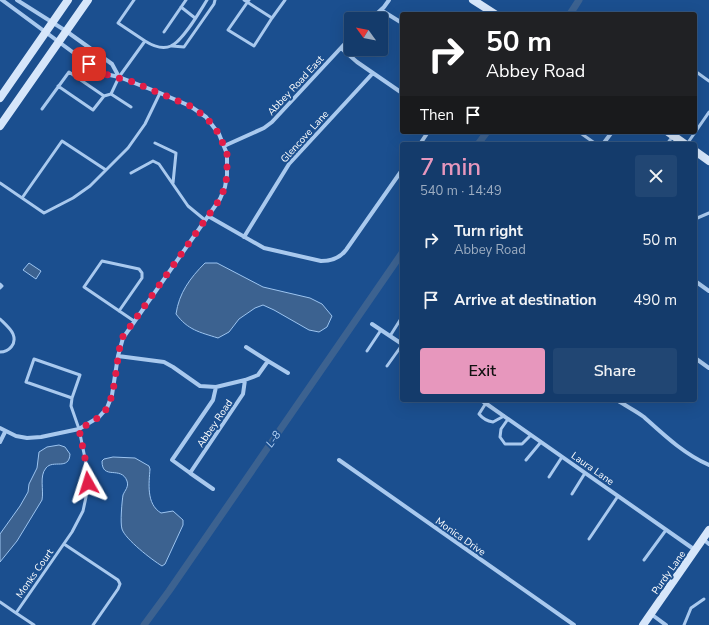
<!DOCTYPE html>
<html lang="en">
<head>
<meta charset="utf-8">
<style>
  :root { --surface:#143b6b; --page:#214673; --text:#f1f3f6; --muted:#9dadc1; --line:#33557e; --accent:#e797bd }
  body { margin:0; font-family:"Nunito Sans",sans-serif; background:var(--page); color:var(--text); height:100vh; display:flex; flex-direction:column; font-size:15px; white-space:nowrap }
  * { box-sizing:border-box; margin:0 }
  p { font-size:13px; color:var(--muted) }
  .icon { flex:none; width:22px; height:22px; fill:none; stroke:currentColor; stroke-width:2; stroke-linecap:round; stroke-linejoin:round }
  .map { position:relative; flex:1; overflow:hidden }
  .drawer { position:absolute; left:400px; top:142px; width:297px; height:260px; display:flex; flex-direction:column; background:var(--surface); border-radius:4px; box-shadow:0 4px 16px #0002,0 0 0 1px var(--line) }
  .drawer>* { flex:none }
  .hud { position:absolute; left:400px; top:12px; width:297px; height:122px; border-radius:4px; box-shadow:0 4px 16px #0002,0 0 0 1px var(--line); background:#202124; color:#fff; overflow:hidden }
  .needle { width:26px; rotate:303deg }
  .tools { position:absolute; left:344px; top:12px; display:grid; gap:8px }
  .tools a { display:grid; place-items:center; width:44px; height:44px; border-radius:4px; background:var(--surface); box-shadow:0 4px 16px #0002,0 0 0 1px var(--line); font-size:20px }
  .pin { position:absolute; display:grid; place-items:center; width:34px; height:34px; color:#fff; margin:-17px; border-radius:8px; box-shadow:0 2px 6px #0006 }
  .me { position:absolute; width:44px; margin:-22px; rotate:354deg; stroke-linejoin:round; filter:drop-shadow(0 0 3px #0008) }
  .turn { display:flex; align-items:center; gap:14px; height:84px; padding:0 20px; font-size:18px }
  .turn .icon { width:52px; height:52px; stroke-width:2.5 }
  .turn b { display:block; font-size:28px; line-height:34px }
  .then { display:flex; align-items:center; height:38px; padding:0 20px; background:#0003; gap:8px; font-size:15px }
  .round { display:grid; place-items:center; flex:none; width:42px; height:42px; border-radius:4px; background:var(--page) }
  .head { display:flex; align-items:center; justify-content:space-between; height:68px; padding:0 20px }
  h1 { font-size:24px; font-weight:600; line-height:30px; color:var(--accent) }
  .action { display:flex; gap:8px; margin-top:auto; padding:8px 20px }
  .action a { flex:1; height:46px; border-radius:4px; background:var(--accent); color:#111; font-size:16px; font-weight:600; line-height:46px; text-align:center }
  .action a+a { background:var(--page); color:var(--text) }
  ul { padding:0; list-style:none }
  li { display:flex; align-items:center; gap:12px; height:60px; padding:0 20px }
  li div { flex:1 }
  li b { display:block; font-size:15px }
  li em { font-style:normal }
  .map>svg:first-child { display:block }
</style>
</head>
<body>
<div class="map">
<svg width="709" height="625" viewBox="0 0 709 625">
  <rect width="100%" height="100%" fill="#1b4f8f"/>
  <path fill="#3c6290" stroke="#9cc4f0" d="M29,263L41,271L36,279L23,270Z
    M205,263H217L263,287L310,298L322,304L332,316L327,327L319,332L309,330L274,310L263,305L255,308L239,319L229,332L218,338C199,332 188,330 176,314C179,293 190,278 205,263Z
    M59,445L65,447L70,454C69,471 53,459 46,468C39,476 44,490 42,500L17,541L0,562V534L20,506L28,492L29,484L37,468L39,452L47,447Z
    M113,457L135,458L149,466L150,469C149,483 146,504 161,513L173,511L183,520V525L165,564L162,566C152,560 125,539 122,529C120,523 122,501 123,495C125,490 129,487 127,481C121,465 102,481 102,461L104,459Z"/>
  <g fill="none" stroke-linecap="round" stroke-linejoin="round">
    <path stroke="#3c6290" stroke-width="7" d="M570,14L579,0
      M478,144L487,132
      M144,625L169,591L402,253"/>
    <path stroke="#a9c9ee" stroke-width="3" d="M244,0L272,18L285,0
      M249,0L228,30L254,46L272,18
      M181,7L195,18
      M164,32L186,0
      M145,41C153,46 162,50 171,46C183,41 200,11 207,0
      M172,46L184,47L214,4L215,0
      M695,71L709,81
      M58,86L93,110L104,96
      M131,107L111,94L119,77L145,41L118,23L134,0
      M42,109L69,72L104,96L111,94
      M579,132L596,144
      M155,143L176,153L173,183
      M667,144L673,136
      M687,144L709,112
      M131,173L153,161L159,164L188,206L205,220
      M0,183L44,213L73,198L90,186L128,148L145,124L160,93
      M22,198L62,141L106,170
      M695,219L709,213
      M0,284L2,286L0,288
      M119,311L142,278V273L139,269L102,261L84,287L134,321
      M0,319C4,323 11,329 13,334C17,344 9,352 0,352
      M390,336L402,317
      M367,351L381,330
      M34,359L80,375L72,398L26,382Z
      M387,366L402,345
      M486,403L479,414C483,419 487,421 493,422L504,416
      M508,419L501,429L500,437L505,444H522L531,435
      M526,460L541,442
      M549,477L562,457
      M572,494L585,473
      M589,539L618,496
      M64,544L118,580L120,584L118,589L93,625
      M644,560L666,530
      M0,602L16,613
      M34,625L16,613L72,532L83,511L86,497L88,473L79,429L71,406L72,398
      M684,625L691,608L704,599"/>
    <path stroke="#a9c9ee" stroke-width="4" d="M17,0L66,31L112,64L119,77
      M381,10L402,23
      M371,19L384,7L389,0
      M341,48L357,62L402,93
      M420,144L428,132
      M603,144L612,132
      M224,146L264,128L272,122L351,37
      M208,216L264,248L321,261C332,261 340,258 346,250L402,170
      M244,237L289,164L373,73
      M695,281L709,291
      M372,324L402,344
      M246,347L268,361
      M118,356L164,362L173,367L200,386L216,387L245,380L243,394L190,473L172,460L213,400L216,387
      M695,358L709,368
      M245,380L258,375L268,361L288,373
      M481,400L695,550
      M617,400C626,406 636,411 644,417C664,435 684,454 709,465
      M0,428L16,436L27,438L41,437L79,429L99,417L107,408L112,395L118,356L123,338L220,199L225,187L227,175V154L219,134L206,117L190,106L160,93L119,77L101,73L2,0
      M0,442L5,432
      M339,460L574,625
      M190,473L213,489
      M703,539L709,544
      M651,614L666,625"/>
    <path stroke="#d6e6fa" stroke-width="8" d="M473,0L495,14
      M0,98L68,0
      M0,126L88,0
      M668,132L685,144
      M695,151L709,161
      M643,625L709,530"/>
  </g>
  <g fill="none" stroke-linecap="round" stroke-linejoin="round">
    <path stroke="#e11d48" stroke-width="7" stroke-dasharray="0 12.6" d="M88,483V473L79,429C89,424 100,418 107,408C116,392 116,358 122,338L220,199L225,187L227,175V154L219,134L206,117L190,106L133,82L101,73L89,64"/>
  </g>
  <g text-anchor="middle" stroke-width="4" stroke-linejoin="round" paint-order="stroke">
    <g font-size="10" fill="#fff" stroke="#1b4f8f">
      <text transform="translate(295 85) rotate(-47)" y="4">Abbey Road East</text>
      <text transform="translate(304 136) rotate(-48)" y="4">Glencove Lane</text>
      <text transform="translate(214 423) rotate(-56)" y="4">Abbey Road</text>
      <text transform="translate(593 468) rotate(35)" y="4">Laura Lane</text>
      <text transform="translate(461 536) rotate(35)" y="4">Monica Drive</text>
      <text transform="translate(668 572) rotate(-55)" y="4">Purdy Lane</text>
      <text transform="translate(34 573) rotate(-55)" y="4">Monks Court</text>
    </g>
    <g font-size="11" font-style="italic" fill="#b5d3f5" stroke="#1b4f8f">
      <text transform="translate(273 439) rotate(-55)" y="4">L-8</text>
    </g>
  </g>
</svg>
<div class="tools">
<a><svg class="needle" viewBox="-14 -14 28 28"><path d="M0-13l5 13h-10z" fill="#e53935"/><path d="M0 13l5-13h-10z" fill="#9dadc1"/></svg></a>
</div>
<div class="pin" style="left:89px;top:64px;background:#d93025"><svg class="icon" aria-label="arrive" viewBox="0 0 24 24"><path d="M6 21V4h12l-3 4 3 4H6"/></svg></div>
<svg class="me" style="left:88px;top:483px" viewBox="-20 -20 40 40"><path d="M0-17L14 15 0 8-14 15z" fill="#e11d48" stroke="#fff" stroke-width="4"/></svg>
<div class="hud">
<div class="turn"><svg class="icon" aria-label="right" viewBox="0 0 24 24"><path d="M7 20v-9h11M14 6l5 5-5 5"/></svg><div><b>50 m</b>Abbey Road</div></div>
<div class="then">Then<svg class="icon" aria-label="arrive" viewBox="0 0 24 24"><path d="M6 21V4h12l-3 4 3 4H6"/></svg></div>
</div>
<section class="drawer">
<div class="head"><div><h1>7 min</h1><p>540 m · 14:49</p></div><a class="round"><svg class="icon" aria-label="close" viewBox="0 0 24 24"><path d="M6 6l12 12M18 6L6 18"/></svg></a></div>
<ul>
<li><svg class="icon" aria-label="right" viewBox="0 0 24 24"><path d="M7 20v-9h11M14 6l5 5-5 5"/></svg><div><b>Turn right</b><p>Abbey Road</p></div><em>50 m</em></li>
<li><svg class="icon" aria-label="arrive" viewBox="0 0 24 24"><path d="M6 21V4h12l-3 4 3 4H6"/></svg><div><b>Arrive at destination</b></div><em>490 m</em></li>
</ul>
<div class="action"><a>Exit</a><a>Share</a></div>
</section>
</div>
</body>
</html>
